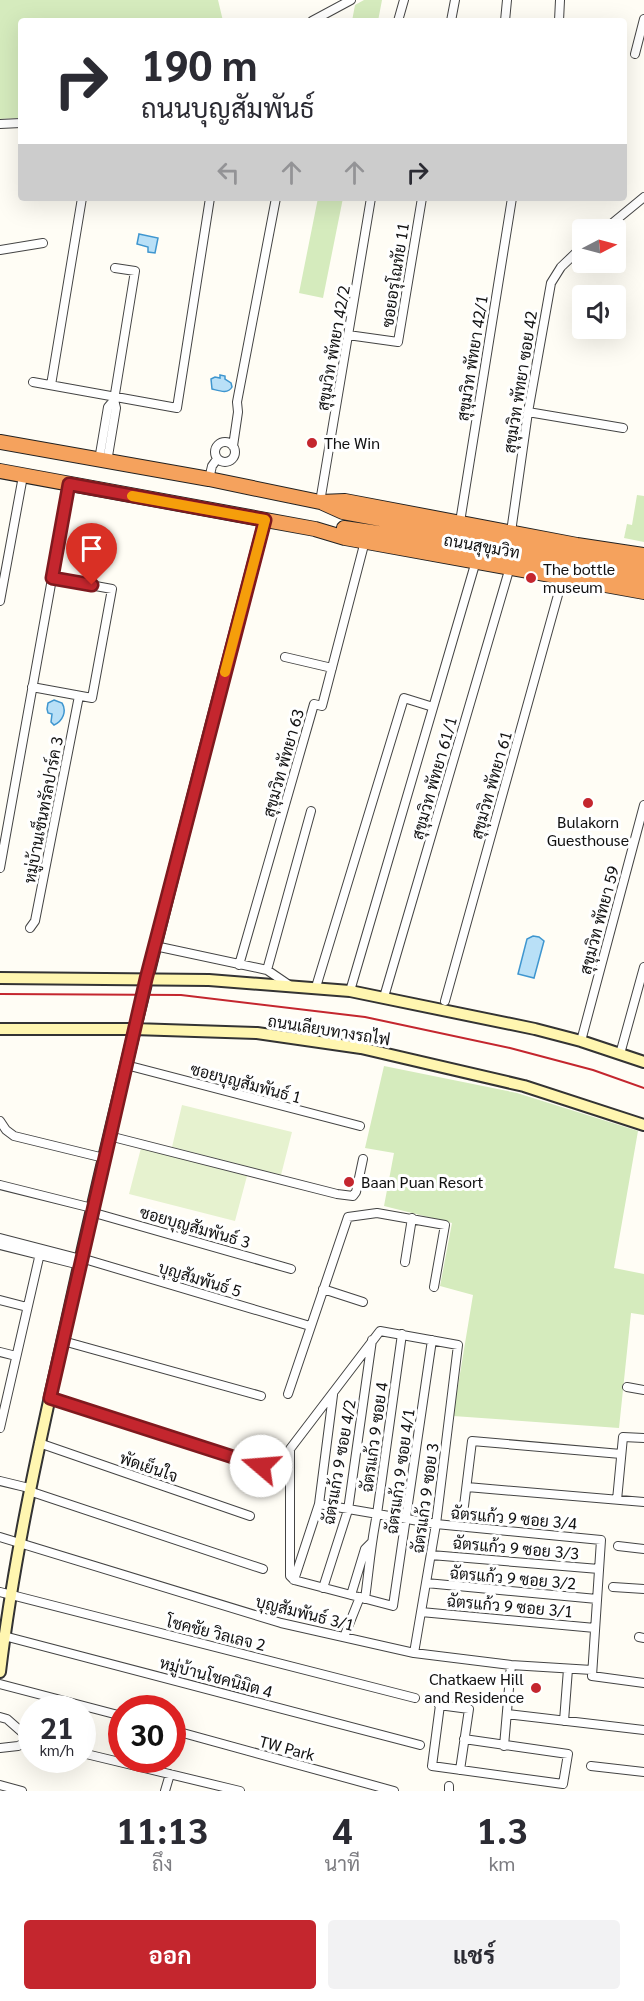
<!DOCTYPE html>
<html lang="th">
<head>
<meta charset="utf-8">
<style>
  :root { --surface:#fff; --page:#f2f2f3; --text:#2b2b33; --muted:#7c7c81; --accent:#c4262e }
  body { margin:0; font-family:Georgia,Sarabun,serif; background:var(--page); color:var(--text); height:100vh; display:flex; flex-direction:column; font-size:22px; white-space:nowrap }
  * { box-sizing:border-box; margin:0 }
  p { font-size:20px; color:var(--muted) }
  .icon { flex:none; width:33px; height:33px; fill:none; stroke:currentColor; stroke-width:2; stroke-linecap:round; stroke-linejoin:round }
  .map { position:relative; height:1791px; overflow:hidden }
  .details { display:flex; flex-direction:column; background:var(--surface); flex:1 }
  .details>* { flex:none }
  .guide { position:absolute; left:18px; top:18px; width:609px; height:183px; border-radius:6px; box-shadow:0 6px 24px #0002; background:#fff; color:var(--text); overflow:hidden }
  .needle { width:39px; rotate:84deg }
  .buttons { position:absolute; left:572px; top:219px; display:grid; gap:12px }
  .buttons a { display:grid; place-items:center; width:54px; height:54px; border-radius:6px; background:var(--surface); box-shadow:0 6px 24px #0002; font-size:30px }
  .speed { position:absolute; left:18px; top:1695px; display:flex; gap:12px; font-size:30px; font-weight:700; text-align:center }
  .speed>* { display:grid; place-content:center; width:78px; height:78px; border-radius:50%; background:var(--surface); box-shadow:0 6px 24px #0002; line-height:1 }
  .speed small { font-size:15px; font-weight:400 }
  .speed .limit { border:9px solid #d22; background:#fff; color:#111 }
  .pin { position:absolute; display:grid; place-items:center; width:51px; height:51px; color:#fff; margin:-62px -26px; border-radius:50% 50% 50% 0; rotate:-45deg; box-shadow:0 0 6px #0007 }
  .pin .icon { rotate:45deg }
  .me { position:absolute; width:66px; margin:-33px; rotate:288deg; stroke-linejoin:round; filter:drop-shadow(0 0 4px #0008) }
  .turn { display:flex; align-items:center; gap:21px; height:126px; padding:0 24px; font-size:27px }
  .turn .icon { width:78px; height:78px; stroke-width:2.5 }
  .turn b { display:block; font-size:42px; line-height:51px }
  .lanes { display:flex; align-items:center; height:57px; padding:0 24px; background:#0003; justify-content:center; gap:30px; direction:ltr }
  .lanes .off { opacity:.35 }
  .eta { display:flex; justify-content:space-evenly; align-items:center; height:102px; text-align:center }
  .eta b { font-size:36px; font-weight:700; line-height:42px }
  .button { display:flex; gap:12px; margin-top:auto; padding:12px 24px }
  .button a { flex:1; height:69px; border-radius:6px; background:var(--accent); color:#fff; font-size:24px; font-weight:700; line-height:69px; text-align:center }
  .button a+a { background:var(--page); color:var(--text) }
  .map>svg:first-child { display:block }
</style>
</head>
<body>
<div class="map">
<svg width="644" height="1791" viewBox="0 0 644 1791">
  <rect width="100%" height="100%" fill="#fffdf5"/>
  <path fill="#d5ebbd" d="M0,0H218L223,21H21V118L0,119Z
    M364,0H382L378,21H352L355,5Z
    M318,198H343L323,298L299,293Z
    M637,495L644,496V542L624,538L627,524L632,525Z
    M384,1066L517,1093L638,1131L614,1268L644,1274V1315L631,1313L619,1428L453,1416L473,1295L440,1286L452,1223L384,1206L394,1153L365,1148Z"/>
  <path fill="#e6f2cf" d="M182,1105L292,1132L281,1175L172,1147Z
    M141,1148L247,1176L235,1221L129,1194Z"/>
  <path fill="#b9e0f7" stroke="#3f96cf" stroke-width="1.5" d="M139,234L158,238L155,253L148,252V247L137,244Z
    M220,375L225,376V379L231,383L232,387C228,394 220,391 212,389L211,379L215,377L220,378Z
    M54,700L62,703C67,711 63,721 54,725L51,722L52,714L48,713L47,709L48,703Z
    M533,936L539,937L544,941L534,978L518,974L527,939Z"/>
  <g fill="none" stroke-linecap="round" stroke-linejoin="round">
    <defs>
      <path id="street" d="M312,21L351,0
        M398,21L404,0
        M451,21L455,0
        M505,21L507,0
        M559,21L560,0
        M635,54L644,19
        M0,124L21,123
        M604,230L644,197
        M0,250L43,243
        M348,335L398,342L422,198
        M33,382L177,408L210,198
        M51,385L82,198
        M528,412L623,428
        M215 452a10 10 0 1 1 20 0a10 10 0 1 1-20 0Z
        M233,446L238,412L237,402L276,198
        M99,460L108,407L114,400
        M107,462L116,408L114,400L135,271L115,268
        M209,479L212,466L217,459
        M320,502L371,198
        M460,522L512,198
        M511,532L528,412L551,283L561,267L582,247
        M0,601L23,476
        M285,657L332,668
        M32,687L92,698L112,589L52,578
        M0,868L69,484
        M30,928L35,921L79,696
        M155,946L267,970L289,985
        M239,965L314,704L322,706L365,541
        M267,970L311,811
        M316,987L404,698L433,707
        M350,991L476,561
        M384,997L510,567
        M445,1001L563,577
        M581,1041L644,805
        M620,1054L644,967
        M126,1065L360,1126
        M0,1121L6,1130L14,1136L104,1158
        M109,1136L337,1194L353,1196L356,1192L363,1159
        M0,1185L92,1208
        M91,1212L291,1269
        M0,1238L81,1259
        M0,1245L80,1265
        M81,1258L310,1326
        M405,1262L412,1218
        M323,1289L363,1302
        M0,1300L27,1307
        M63,1341L261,1396
        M0,1352L16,1356
        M627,1387L644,1390
        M288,1394L348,1217L377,1213L445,1225L434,1287
        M50,1398L261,1466
        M0,1428L41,1249
        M39,1443L250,1516
        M0,1481L29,1488
        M467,1487L644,1502
        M29,1491L263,1569
        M617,1500L623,1437L644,1438
        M319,1504L436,1524L601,1540L592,1676L644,1683
        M464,1506L472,1441L621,1454
        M0,1537L281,1623L414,1653L511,1665L592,1670
        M618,1546L644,1549
        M431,1555L599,1569
        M294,1580L290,1576V1449L380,1331L458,1345L436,1524L414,1653
        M294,1580L393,1606L432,1340
        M294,1580L319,1504L333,1395
        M426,1583L597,1599
        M613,1587L644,1589
        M323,1588L348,1510L372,1340
        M0,1592L415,1698
        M351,1595L365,1549L371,1543
        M365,1599C369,1570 371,1542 377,1514L402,1334
        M421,1612L595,1628
        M4,1636L420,1745
        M344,1637L360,1597
        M639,1637L644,1638
        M0,1684L122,1716
        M439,1705L469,1709L460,1770
        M440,1705L432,1766L563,1784L568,1754L464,1739
        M507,1714L644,1730
        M0,1717L7,1719L32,1741
        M564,1721L568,1669
        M172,1730L394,1791
        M504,1746L511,1665
        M0,1748L18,1746L29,1741
        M82,1753L240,1791
        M591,1766L644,1772
        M0,1785L22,1791
        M165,1791L170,1774
        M449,1791V1786"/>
      <path id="secondary" d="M0,978L209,980L350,991L535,1029L581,1041L644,1062
        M0,1029H134L257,1033L361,1048L524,1086L644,1125
        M0,1672C16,1538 48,1407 77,1275C134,1022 199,771 265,520"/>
      <path id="highway" d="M0,442L209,479L320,502L345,501L577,545L644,555
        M0,471L315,529L345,538L644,592
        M323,503L343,512L644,568
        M344,528L473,547L644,578"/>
    </defs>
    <use href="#street" stroke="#444" stroke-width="10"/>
    <use href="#secondary" stroke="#333" stroke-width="14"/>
    <use href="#highway" stroke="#222" stroke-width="16"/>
    <use href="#street" stroke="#fff" stroke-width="8"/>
    <use href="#secondary" stroke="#fff6b0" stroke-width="10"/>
    <use href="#highway" stroke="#f5a25d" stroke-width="14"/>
    <path stroke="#c4262e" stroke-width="2" d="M0,994L181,995L365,1017L510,1048L593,1070L644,1088"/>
  </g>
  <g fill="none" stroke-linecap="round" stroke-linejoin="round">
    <defs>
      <path id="route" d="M92,585L52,578L69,484L265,520L146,979L50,1398L261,1466"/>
    </defs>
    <use href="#route" stroke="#7f191e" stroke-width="15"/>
    <use href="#route" stroke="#c4262e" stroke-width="10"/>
    <path stroke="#f59e0b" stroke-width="10" d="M132,496L265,520L225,672"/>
  </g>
  <g fill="#c4262e" stroke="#fff" stroke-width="2">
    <circle cx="312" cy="443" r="6"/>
    <circle cx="531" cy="578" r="6"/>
    <circle cx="588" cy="803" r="6"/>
    <circle cx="349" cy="1182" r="6"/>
    <circle cx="536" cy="1688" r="6"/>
  </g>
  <g text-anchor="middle" stroke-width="6" stroke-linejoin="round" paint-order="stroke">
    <g font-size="16" fill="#111" stroke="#fff">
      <text transform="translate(395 275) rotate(-81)" y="6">ซอยอรุโณทัย 11</text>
      <text transform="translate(333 348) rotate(-80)" y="6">สุขุมวิท พัทยา 42/2</text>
      <text transform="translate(472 358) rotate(-81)" y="6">สุขุมวิท พัทยา 42/1</text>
      <text transform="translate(520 382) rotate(-81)" y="6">สุขุมวิท พัทยา ซอย 42</text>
      <text transform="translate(482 546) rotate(10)" y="6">ถนนสุขุมวิท</text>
      <text transform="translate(283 763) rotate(-74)" y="6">สุขุมวิท พัทยา 63</text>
      <text transform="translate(434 778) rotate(-74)" y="6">สุขุมวิท พัทยา 61/1</text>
      <text transform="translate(491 785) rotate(-74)" y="6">สุขุมวิท พัทยา 61</text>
      <text transform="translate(43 810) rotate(-79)" y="6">หมู่บ้านเซ็นทรัลปาร์ค 3</text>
      <text transform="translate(599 920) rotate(-75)" y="6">สุขุมวิท พัทยา 59</text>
      <text transform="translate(329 1030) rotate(9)" y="6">ถนนเลียบทางรถไฟ</text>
      <text transform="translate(246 1083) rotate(15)" y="6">ซอยบุญสัมพันธ์ 1</text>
      <text transform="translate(195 1227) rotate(16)" y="6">ซอยบุญสัมพันธ์ 3</text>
      <text transform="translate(200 1279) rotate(17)" y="6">บุญสัมพันธ์ 5</text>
      <text transform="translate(374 1437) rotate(-82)" y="6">ฉัตรแก้ว 9 ซอย 4</text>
      <text transform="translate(339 1462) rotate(-80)" y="6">ฉัตรแก้ว 9 ซอย 4/2</text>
      <text transform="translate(149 1467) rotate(19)" y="6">พัดเย็นใจ</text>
      <text transform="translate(400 1471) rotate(-82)" y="6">ฉัตรแก้ว 9 ซอย 4/1</text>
      <text transform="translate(425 1498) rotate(-82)" y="6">ฉัตรแก้ว 9 ซอย 3</text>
      <text transform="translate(514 1518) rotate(5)" y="6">ฉัตรแก้ว 9 ซอย 3/4</text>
      <text transform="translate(516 1548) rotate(5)" y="6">ฉัตรแก้ว 9 ซอย 3/3</text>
      <text transform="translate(513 1578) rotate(5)" y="6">ฉัตรแก้ว 9 ซอย 3/2</text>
      <text transform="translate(510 1606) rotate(5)" y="6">ฉัตรแก้ว 9 ซอย 3/1</text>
      <text transform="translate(305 1613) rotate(14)" y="6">บุญสัมพันธ์ 3/1</text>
      <text transform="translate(216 1633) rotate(14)" y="6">โชคชัย วิลเลจ 2</text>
      <text transform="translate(216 1677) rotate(15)" y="6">หมู่บ้านโชคนิมิต 4</text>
      <text transform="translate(287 1748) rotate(15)" y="6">TW Park</text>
    </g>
    <g font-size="16" fill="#111" stroke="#fff" text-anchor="start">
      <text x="324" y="449">The Win</text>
      <text x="543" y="575">The bottle<tspan x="543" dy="18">museum</tspan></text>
      <text x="588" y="828" text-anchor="middle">Bulakorn<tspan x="588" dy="18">Guesthouse</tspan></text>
      <text x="361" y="1188">Baan Puan Resort</text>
      <text x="524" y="1685" text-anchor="end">Chatkaew Hill<tspan x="524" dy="18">and Residence</tspan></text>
    </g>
  </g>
</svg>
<div class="buttons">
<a><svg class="needle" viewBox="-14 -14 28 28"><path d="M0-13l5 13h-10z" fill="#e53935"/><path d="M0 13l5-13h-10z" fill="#7c7c81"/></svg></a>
<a><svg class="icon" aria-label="sound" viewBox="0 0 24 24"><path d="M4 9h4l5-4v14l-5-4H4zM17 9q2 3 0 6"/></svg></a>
</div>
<div class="speed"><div>21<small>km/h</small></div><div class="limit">30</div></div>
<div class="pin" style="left:92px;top:585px;background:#d93025"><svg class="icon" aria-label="arrive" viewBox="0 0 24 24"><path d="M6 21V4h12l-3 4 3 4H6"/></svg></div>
<svg class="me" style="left:261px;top:1466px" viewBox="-20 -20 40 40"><circle r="19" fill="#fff"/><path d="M0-13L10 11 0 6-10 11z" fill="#c4262e"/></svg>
<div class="guide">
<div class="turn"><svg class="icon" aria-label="right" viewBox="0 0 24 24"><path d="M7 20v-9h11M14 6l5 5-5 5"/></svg><div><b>190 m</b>ถนนบุญสัมพันธ์</div></div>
<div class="lanes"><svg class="icon off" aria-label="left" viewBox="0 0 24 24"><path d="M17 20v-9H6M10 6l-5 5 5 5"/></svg><svg class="icon off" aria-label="ahead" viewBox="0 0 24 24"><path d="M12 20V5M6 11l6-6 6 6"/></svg><svg class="icon off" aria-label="ahead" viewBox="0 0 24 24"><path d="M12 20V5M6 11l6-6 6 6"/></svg><svg class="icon" aria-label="right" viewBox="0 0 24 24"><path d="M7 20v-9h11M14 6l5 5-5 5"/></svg></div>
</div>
</div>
<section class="details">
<div class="eta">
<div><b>11:13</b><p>ถึง</p></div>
<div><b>4</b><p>นาที</p></div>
<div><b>1.3</b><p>km</p></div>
</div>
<div class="button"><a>ออก</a><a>แชร์</a></div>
</section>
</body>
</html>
